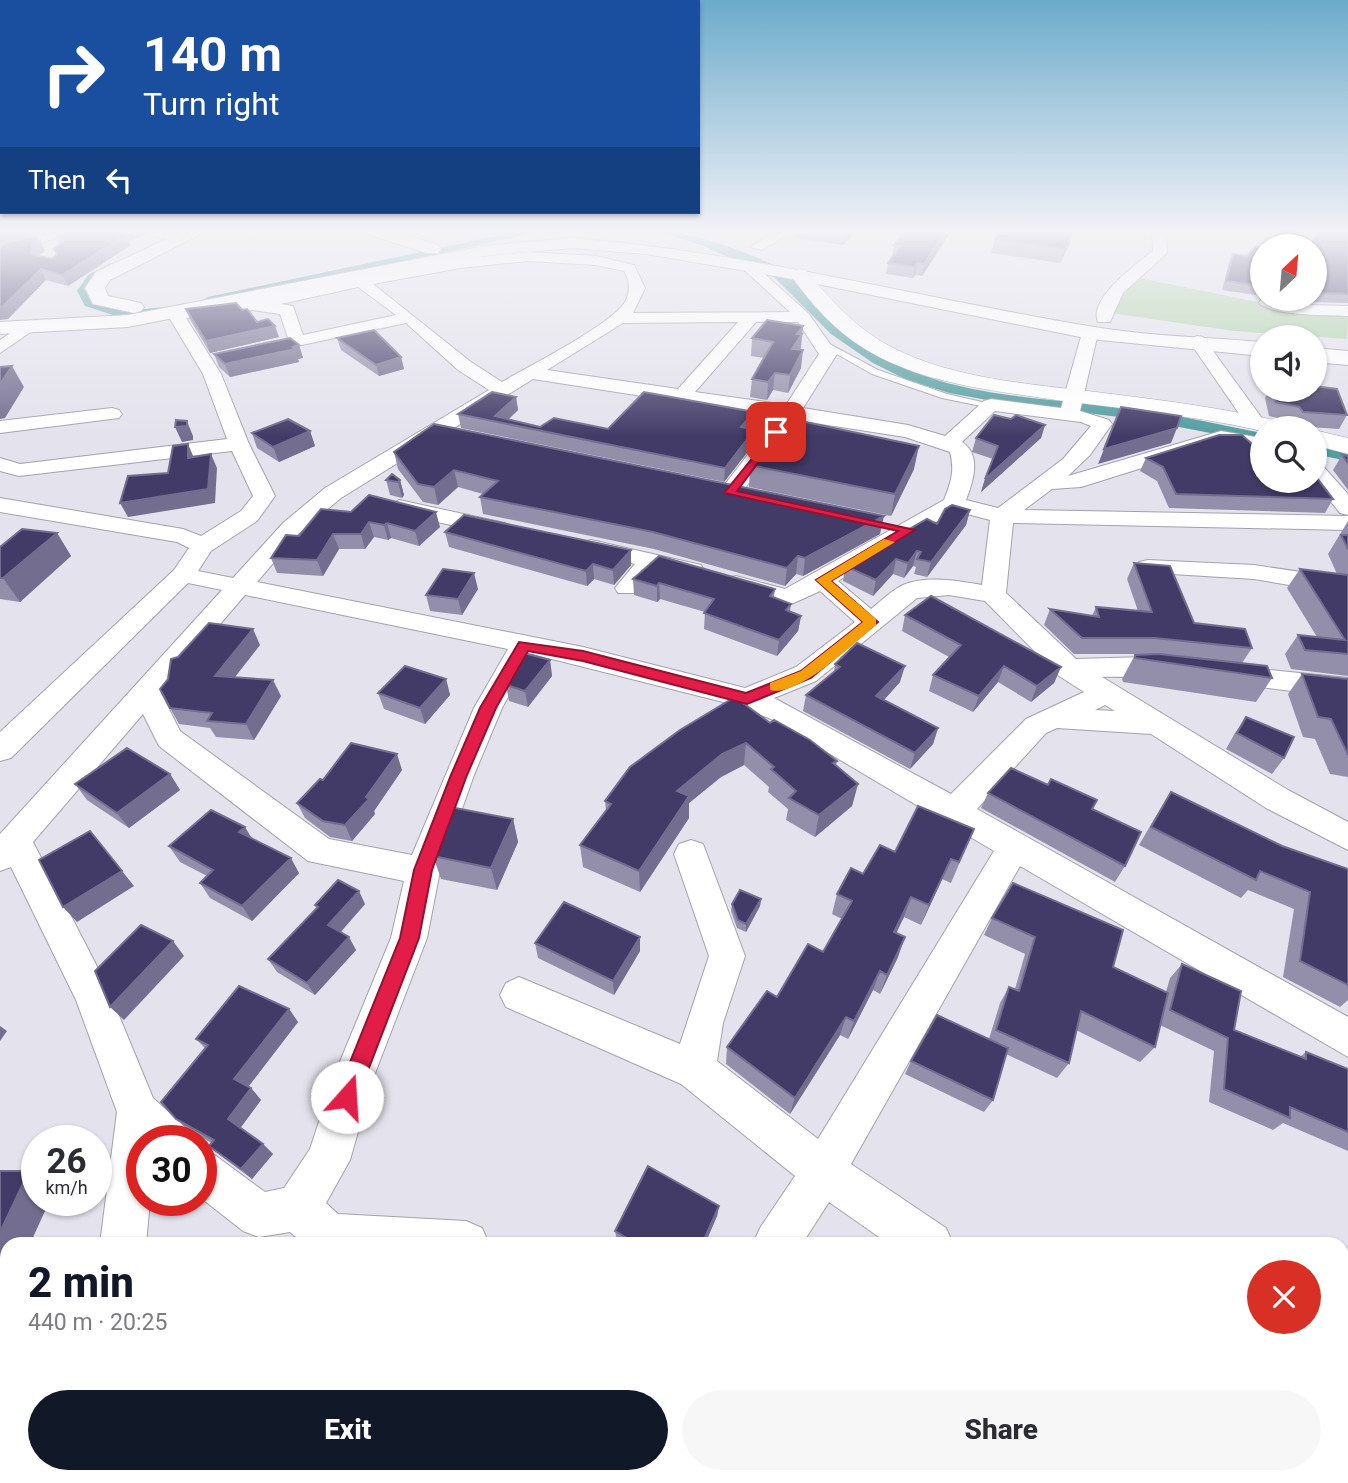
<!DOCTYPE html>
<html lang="en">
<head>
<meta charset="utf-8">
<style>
  :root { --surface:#fff; --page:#f7f7f7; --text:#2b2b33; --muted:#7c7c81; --accent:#111827 }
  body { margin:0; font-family:Roboto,sans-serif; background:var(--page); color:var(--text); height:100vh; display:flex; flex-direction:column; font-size:26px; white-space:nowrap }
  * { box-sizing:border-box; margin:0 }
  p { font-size:23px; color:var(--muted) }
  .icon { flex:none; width:38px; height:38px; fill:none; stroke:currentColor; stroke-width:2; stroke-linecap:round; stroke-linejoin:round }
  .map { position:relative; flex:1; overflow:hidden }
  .panel { position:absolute; left:0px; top:1237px; width:1349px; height:247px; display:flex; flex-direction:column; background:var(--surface); border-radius:21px 21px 0 0; box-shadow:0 2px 5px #0004 }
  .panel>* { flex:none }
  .top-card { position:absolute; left:0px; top:0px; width:700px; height:214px; box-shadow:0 2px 5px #0004; background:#1a4fa0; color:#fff; overflow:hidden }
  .needle { width:46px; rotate:26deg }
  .fabs { position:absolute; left:1250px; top:234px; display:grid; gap:14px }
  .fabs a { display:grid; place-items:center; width:77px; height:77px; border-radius:50%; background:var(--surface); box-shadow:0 2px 5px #0004; font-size:35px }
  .speed { position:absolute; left:21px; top:1125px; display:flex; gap:14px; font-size:35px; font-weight:700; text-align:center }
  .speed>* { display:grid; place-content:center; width:91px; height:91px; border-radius:50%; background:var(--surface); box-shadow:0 2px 5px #0004; line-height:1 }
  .speed small { font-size:18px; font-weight:400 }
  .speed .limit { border:10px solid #d22; background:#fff; color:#111 }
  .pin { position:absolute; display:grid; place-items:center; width:60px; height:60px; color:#fff; margin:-30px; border-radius:14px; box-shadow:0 4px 10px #0006 }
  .me { position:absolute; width:77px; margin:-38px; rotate:19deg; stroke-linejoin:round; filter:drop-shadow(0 0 5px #0008) }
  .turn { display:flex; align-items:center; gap:24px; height:147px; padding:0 28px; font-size:32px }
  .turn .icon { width:91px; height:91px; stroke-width:2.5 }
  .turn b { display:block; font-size:49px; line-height:60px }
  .then { display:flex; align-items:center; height:66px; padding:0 28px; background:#0003; gap:14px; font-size:26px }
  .round { display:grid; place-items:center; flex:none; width:74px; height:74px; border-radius:37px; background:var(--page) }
  .head { display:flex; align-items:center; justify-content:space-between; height:119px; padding:0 28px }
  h1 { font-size:42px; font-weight:800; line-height:52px; color:var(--accent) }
  .cta { display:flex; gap:14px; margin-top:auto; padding:14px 28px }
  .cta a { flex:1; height:80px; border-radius:42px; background:var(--accent); color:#fff; font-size:28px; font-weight:800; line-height:80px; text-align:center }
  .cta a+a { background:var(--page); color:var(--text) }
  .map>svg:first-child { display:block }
</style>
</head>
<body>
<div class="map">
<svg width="1348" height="1483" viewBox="0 0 1348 1483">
  <rect width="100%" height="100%" fill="#e4e3ed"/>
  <path fill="#afd2a9" d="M1140,278L1262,303V307L1348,315L1347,339L1234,331L1111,313L1116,301Z"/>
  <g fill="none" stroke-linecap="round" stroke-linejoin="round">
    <path fill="#539ea0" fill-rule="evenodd" d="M524,230H546L208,305L201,301L208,297Z
      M652,230C683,229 763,255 787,274C820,302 845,334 883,357C960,401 1057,397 1142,410C1182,416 1222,425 1262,433V443L1143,420L998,402L949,393L905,379L873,363L831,334L775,278L701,245Z
      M111,263L117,267L116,270L98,281L91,291L96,300L126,311L163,307L170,311L168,314L125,319L85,306L77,291L88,275Z
      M1314,444L1348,451V461L1314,454Z"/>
    <defs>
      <path id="service" d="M822,340L878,370L947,394L995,405L991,408L942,398L872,374L819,344L818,342Z"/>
      <path id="minor" d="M61,230H83L0,255V247Z
        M151,230H163L188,240L181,244L151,235Z
        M778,230H795L762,250L750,247Z
        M1152,230H1166L1167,253L1123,293L1110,322H1098C1088,299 1136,264 1153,251Z
        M528,252L596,256L634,265L645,288L633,313L790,312L739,265L746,261L751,262L809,314L837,354L803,408L908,425L945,436L984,401L991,399L1061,408L1082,333L1084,329H1096L1098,333L1080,411L1109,420L1112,424L1090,455L1068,476L1221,431L1262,438V450L1222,443L1081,487L1052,489L1024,510L1348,516V530L1013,523L1006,593L1076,659L1146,657L1180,662L1184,669L1180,676C1164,680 1123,676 1102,677L1288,790L1348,822V850L1266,808L1151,734L1057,728L1046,733L977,809L1348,1017V1057L1020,866L851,1164L946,1228L953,1244H889L829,1202L802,1244H753L760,1228L795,1176L681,1084L506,1007L500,995L506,983L519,977L680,1044L709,956L674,854L679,844L691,840L703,844L745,956L723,1023L717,1061L818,1139L994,851L771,719L739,706L532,654L502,708L474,775L440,871L427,938L374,1076L350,1160L326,1203L338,1214L466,1221L482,1228L489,1244H304L290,1232L259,1237L243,1231L201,1198V1149L216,1156L265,1192L284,1188L310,1149L334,1076L391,938L404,881L308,861L159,746L143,714L33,842L106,984L153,1098L184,1126L190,1141H142V1200H150L146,1244H100L117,1112L76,1000L11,867L0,871V834L222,590L188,583L11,758L0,761V732L174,570L189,548L177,542L0,512V498L183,529L201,536L241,511L253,496L232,451L19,476L0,471V458L20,464L227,439L203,374L167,314L169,311L241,303L460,259ZM528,261L596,265L624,271C630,281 631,291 625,302C611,325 529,366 502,382L471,362L373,284L460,268ZM358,287L396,315L303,335L293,306L281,304ZM253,310L280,314L289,341L297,346L406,323L458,370L489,390L325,488L283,523L233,578L198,571L211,551L257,521L275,496L249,444L221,374L186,318ZM738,322L678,389L547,370L623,323ZM756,322H798L819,354L786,405L695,392ZM533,379L905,437L950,452C955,471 951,482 944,500L785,589L736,576L727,578L724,583L727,588L787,606L820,591L855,622L796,667L745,688L583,647L257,582L299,533L341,498ZM995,411L1081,422L1091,426L1063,459L998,508L966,500C973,482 982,455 962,442ZM956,511L990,520L982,585C957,581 927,575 903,585C892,590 881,601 871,609L838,581ZM245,595L508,649L474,708L412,855L329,839L180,731L161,693ZM949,595L985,601L1059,676L1084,692L1026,719L951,794L774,698L816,681L917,598ZM1105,705L1115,711L1095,710Z
        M1262,298L1309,305L1348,306V316C1328,315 1273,316 1259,303Z
        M29,321L37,326L35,329L0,353V340Z
        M1197,336L1203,337L1261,417L1264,421L1261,425H1247L1189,341Z
        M112,408L119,410L122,414L119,418L0,433V421Z
        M774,428L784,434L738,498H722L719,493L722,488L767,430Z
        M1314,462L1321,464L1348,494V515L1340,513L1314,481Z
        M399,500L505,523L508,528L497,535L391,512L388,507Z
        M591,540L701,565L704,570L701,575L692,577L657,569L636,593H618L615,588L635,564L583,552L579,547L583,542Z
        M1148,560L1254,565L1348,579V595L1254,579L1139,572L1136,567L1139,562Z
        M1230,666L1348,678V698L1220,682L1216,675L1220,668Z
        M9,1477H63L60,1483H6Z
        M685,1477H739L738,1483H684Z
        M1282,1477H1342L1345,1483H1285Z"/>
      <path id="tertiary" d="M799,269L805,270C828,296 849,321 879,340C942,378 1023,383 1096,392C1161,400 1226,408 1291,424L1294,429H1262V431C1185,413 1106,408 1029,396C973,388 914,379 865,349C835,331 810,303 790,274Z
        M1314,430L1348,438V454L1314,445Z"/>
      <path id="secondary" d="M186,230H209L110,280L105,288L108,296L141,303L144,307L141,311L134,313L93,304L85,288L96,272Z
        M365,230H391L438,245L441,249L438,253H426L368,234Z
        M572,238C747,252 915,297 1088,326C1145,336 1204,337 1262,342V356L1090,339L787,278L646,254L572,248L484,256L128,327L0,334V322L128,315L484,246Z
        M1314,348L1348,351V365L1314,362Z"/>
    </defs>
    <use href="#service" stroke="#a2a2ab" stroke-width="2"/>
    <use href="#minor" stroke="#a2a2ab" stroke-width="2"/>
    <use href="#tertiary" stroke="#a2a2ab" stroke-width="1"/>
    <use href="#secondary" stroke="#a2a2ab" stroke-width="2"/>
    <use href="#service" fill="#fff" fill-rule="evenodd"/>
    <use href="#minor" fill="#fff" fill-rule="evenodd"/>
    <use href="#tertiary" fill="#fff" fill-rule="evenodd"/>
    <use href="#secondary" fill="#fff" fill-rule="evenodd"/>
  </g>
  <path fill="#938faa" d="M56,230H150L148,233L129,241L131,245L68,286L46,280L8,319L40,240L45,251L38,256L52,259L56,255L54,249L61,244L59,242L53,231Z
    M797,230H857L843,245L796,238Z
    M905,230H950V233L922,276L915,275L913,278L886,274L888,263L892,257L894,245Z
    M1348,230V303L1309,302L1286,299H1314V247Z
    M1073,231L1069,245L1060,263L991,253L995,239Z
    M1262,248V296L1222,290L1229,262L1233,254L1247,256Z
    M186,309L242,310L279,337L210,353L190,320Z
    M803,326L801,350V368L788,393L773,390L767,400L750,397L752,379L764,358L751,356L752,338Z
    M337,338L401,357L404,369L379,376L341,350Z
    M299,345L303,358L298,359L299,362L230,377L219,367L214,354Z
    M1270,390H1314L1347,415L1339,429L1295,426L1292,421L1269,416L1265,398Z
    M516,397L518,410L509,419L540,427L608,429L754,412L753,426L750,429L753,445L724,482L461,428L458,414Z
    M1045,425L1041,438L981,492L985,479L993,459L972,452L976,438Z
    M310,431L315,446L279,462L257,448L252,433Z
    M788,431L914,469L891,516L749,487L750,465Z
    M394,452L880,534L803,576L796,574L785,586L654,549L483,514L480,497L483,494L458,487L438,505L423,502L398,469Z
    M1262,453L1333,499L1325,513L1169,508L1157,481L1140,471L1146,458Z
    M1342,455L1348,456V490L1333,470Z
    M386,480H400L404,495L402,498L390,495Z
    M321,509L440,527L419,546L391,538L388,540L374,537L365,549H339L323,576L277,573L271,558L299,536Z
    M970,510L966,525L927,577L914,574L916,567L913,566L904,578L893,574L873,596L843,581L845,566L937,524Z
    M1348,521V676L1291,669L1285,654L1298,635L1317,637L1287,588L1300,569L1337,574L1328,554Z
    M445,532L631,550V565L614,585L594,579L587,586L449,547Z
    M57,533L71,556L20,602L0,599V547Z
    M1134,563L1194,623L1252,648L1242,663L1272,678L1256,702L1123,682L1122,679L1135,655L1144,654H1074L1044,625L1050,609L1092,616L1096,607L1138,611L1127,579Z
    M633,579L775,589L774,597L791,604L790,612L801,616L798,631L777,656L704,629L705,612L660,599L657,602L634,595Z
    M478,589L462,615L430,611L426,595Z
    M905,615L1061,667L1054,683L1031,702L998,682L973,712L929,691L933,675L949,657L902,631Z
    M260,645L235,677L281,696L254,740L216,737L210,728L179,724L170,708Z
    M550,660L552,676L528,707L509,701L506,685Z
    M835,664L900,682L884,700L938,728L933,744L910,769L803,711L806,695L834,672Z
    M1302,674L1348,679V777L1330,774L1315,739L1303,737L1288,694Z
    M446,679L450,695L425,724L384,709L378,693Z
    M1246,717L1284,758L1272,774L1226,749L1235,733Z
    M770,723L837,761L836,765L858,784L852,806L815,837L786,820L788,809L768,792L769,787L744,765L721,777L689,803V818L640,892L583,867L580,845L606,810L605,801Z
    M402,770L374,811L375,814L352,841L330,837L305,818L297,803L323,780Z
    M170,774L180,790L129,828L87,800L75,784Z
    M1048,785L1092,809L1125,866L1115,882L981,808L988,793Z
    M1171,792L1282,846L1348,869V1000L1340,1007L1283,977L1294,909L1248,890L1241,898L1139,845L1159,811Z
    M513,819L518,842L497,890L441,879L433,856Z
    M974,829L951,883L942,879L921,925L904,917L896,933L898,957L880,994L873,990L848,1039L840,1035L790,1114L726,1064L727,1047L823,952L842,919L832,914L837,894L895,852Z
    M251,838L299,873L252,921L210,898L200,883L207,876L180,862L169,846Z
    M761,899L760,906L746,932L737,928L731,911L732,904Z
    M365,904L341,932L356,950L315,995L277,972L268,959L317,908L315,905Z
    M992,918L1113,967L1166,992L1170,978L1182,964L1234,1030L1300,1057L1306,1052L1348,1069V1151L1283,1123L1273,1130L1209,1102L1214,1051L1160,1025L1155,1047L1140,1062L1076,1030L1069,1063L1057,1078L1006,1054L993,1100L984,1112L905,1074L911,1061L989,1039L1000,1003L1009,987L1015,989L1025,954L984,935Z
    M640,937V951L614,995L538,958L535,943Z
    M289,1009L298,1022L248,1087L251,1088L261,1100L240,1128L263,1144L273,1154L252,1179L221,1156L209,1146L212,1143L188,1130L176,1119L205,1048L196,1039Z
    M719,1206L717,1216L705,1244H623L617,1241L615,1231Z
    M856,1477H969V1483H856Z
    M1000,1477H1199L1216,1483H1000Z"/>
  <path fill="#736d8f" d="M7,230H52L0,244V232Z
    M124,230H150L148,233L129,241L131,245L68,286L62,275L119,232Z
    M845,230H857L843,245Z
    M947,230H950V233L922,276L924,264Z
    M1073,231L1069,245L1060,263L1065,249Z
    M40,240L45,251L38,256L31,254L32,245Z
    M917,263L915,275L913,278L915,267Z
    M41,269L46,280L8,319L0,320V307Z
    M275,326L279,337L210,353L206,341Z
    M803,326L802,334L800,352L792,349L797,334Z
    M299,345L303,358L298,359L299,362L230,377L225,364Z
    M803,350L801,368L788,393L790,375Z
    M401,357L404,369L379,376L376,365Z
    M12,366L24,387L5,418L0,419V384Z
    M775,373L773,390L767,400L768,382Z
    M516,397L518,410L504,423L495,416Z
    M754,412L753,426L740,441L741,427Z
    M187,421L193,436V440L182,442L175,427Z
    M1045,425L1041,438L981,492L985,479Z
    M1177,428L1171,443L1098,464L1104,449Z
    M754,430L753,445L724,482L725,468Z
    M310,431L315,446L279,462L273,447Z
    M188,444L194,458H188Z
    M919,446L914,469L891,516L895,494Z
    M211,454L217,468L215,503L128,517L120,503Z
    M454,470L458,487L438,505L434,487Z
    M400,480L404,495L402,498L398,482Z
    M970,510L966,525L927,577L931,562Z
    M436,512L440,527L419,546L415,531Z
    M884,516L880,534L803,576L805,558Z
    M369,522L374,537L365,549L361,534Z
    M387,523L391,538L388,540L384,525Z
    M57,533L71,556L20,602L3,578Z
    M333,534L339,549L323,576L317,560Z
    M631,550V565L614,585L613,570Z
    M917,551L913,566L904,578L908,563Z
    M798,556L796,574L785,586L787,568Z
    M896,559L893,574L873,596L876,580Z
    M593,564L594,579L587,586L586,571Z
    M474,573L478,589L462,615L458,599Z
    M659,583L660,599L657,602V586Z
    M801,616L798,631L777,656L779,640Z
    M253,629L260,645L223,692L215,676Z
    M550,660L552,676L528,707L525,691Z
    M905,666L900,682L873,712L876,696Z
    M1004,666L998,682L973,712L979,696Z
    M1061,667L1054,683L1031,702L1037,686Z
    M446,679L450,695L425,724L420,708Z
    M273,680L281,696L254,740L246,724Z
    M938,728L933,744L910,769L915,753Z
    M746,743L744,765L721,777L689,803V818L640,892L639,871L677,791L722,754Z
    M397,754L402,770L374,811L375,814L352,841L345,825Z
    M170,774L180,790L129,828L117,813Z
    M858,784L852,806L815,837L819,815Z
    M513,819L518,842L497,890L491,868Z
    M245,827L254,842L239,832Z
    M90,831L134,886L77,922L63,907Z
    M291,858L299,873L252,921L242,906Z
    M951,859L942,879L921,925L929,905Z
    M359,891L365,904L335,938L328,925Z
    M911,897L904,917L887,952L894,932Z
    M761,899L760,906L746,932V924Z
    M349,937L356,950L315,995L307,983Z
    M640,937V951L614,995L613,981Z
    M905,937L898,957L880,994L887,975Z
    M173,941L184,956L124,1020L110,1007Z
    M880,971L873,990L848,1039L854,1021Z
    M289,1009L298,1022L245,1091L234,1079Z
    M846,1017L840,1035L790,1114L795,1098Z
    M0,1026L7,1031L0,1041Z
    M251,1088L261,1100L239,1130L228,1119Z
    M263,1144L273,1154L252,1179L241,1169Z
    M29,1171L37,1176V1200H50L30,1244H7V1296L0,1293V1232Z
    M719,1206L717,1216L705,1244H702Z
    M145,1477H174L171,1483H142Z"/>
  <path fill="#423b67" stroke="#736d8f" stroke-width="2" d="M56,230H124L119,232L126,235L62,275L41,269L2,307H0V245L33,236L40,240L32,245L31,254L52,259L57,254L54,249L63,242V238L53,231Z
    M905,230H947L924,264L917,263L915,267L888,263L900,246L894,245Z
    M1001,230H1068L1073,231L1065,249L995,239Z
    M1329,230H1348V294L1314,293V247H1310L1316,234Z
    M1255,247L1262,248V286L1226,281L1233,254L1247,256Z
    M236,303L242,310L247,309L257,322L268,319L275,326L206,341L186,309Z
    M767,320L803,326L797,334H802L792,349L803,350L790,375L775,373L768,382L752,379L773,342L752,338Z
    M374,330L401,357L376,365L337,338Z
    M290,338L299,345L293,347L295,349L225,364L214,354Z
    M12,366L0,384V367Z
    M1314,386L1337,389L1347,415L1303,412L1299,407L1276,402L1274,390H1314Z
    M492,392L516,397L495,416L540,427L554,418L608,429L644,392L754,412L741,427L754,430L725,468L458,414Z
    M1121,407L1181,416L1177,428L1104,449Z
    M994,415L1011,419L1016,415L1045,425L985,479L998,446L976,438Z
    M288,419L310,431L273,447L252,433Z
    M176,420L187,421V426L175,427Z
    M796,420L919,446L895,494L750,465L778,428L788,431Z
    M434,424L884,516L805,558L798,556L787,568L653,532L480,497L498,481L454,470L434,487L418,484L394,452Z
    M1219,435H1242L1262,453V481H1314V474L1333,499L1176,494L1163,467L1146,458Z
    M188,444V458L211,454L208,489L120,503L128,476L168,473L173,446Z
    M1342,455L1348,456V463Z
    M392,474L400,480L398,482L386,480Z
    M369,495L436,512L415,531L387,523L384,525L369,522L361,534H333L317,560L271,558L286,535L299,536L321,509L351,512Z
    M952,505L970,510L931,562L917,559L921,552L917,551L908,563L896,559L876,580L845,566L927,519L937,524L945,509Z
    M464,515L631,550L613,570L593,564L586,571L445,532Z
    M22,529L57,533L3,578H0V547Z
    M1341,535H1348V549Z
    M659,556L775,589L770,596L791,604L786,610L801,616L779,640L704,613L714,599L659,583L657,586L633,579Z
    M1134,563L1170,566L1194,623L1245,629L1252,648L1155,638H1082L1050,609L1099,617L1096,607L1152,612Z
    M443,569L474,573L458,599L426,595Z
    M1300,569L1348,575V654L1305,650L1298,635L1345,640Z
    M931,596L1061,667L1037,686L1004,666L979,696L933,675L961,645L905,615Z
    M209,623L253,629L215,676L273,680L246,724L207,721L212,713L170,708L160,689L168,679L171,659L178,657Z
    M857,643L905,666L876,696L938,728L915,753L806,695L840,667L835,664Z
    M524,653L550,660L525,691L506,685Z
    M1159,654L1267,666L1272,678L1135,658V655Z
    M405,666L446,679L420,708L378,693Z
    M1302,674L1348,679V755L1331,719L1318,717Z
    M735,697L770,723L774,720L810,740L837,761L833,763L858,784L819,815L789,798L796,791L771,769L774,767L746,743L722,754L677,791L689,796L639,871L580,845L611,804L605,801L630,767L680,730Z
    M1246,717L1294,737L1284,758L1237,733Z
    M351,743L397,754L366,797L369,799L345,825L323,821L297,803L320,779L323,780Z
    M127,748L170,774L117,813L75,784Z
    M1011,768L1048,785L1051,779L1097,800L1092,809L1141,832L1125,866L988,793Z
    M1171,792L1282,846L1348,869V985L1300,961L1310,892L1260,871L1256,880L1151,827Z
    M918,806L974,829L959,862L951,859L929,905L911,897L894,932L905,937L887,975L880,971L854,1021L846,1017L795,1098L727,1047L767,991L777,997L808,944L823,952L852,901L837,894L851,868L863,874L880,845L895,852Z
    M450,807L513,819L491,868L433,856Z
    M211,810L245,827L239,832L291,858L242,906L200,883L213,870L169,846Z
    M90,831L122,871L63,907L39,860Z
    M338,880L359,891L328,925L349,937L307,983L268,959L318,907L315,905Z
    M1013,883L1123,930L1113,967L1168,993L1155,1047L1081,1011L1069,1063L996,1030L1009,987L1019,991L1035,937L992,918Z
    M740,890L761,899L746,924L738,920L732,904Z
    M564,902L640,937L613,981L535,943Z
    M141,925L173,941L110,1007L95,971Z
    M1182,964L1241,991L1234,1030L1306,1059V1052L1348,1069V1132L1290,1107V1118L1224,1089L1228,1038L1170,1010Z
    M239,986L289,1009L234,1079L251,1088L228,1119L263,1144L241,1169L209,1146L214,1140L176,1119L161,1102L208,1045L196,1039Z
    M937,1015L1008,1048L993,1100L911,1061Z
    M648,1166L719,1206L702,1244H637L615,1231Z
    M0,1171H29L0,1232Z
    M82,1477H145L142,1483H109Z
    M865,1477H969V1483H865Z
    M1017,1477H1199L1216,1483H1018Z"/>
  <linearGradient id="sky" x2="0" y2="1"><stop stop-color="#6cabcb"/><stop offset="0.53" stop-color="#f3f2f7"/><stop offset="1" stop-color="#f3f2f7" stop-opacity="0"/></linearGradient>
  <rect width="1348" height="437" fill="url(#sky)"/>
  <path fill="#e11d48" stroke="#92132f" stroke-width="2" d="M776,429L781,432L737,491L915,530L831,581L878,622L811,678L747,704L583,661L528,651L496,708L467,775L432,870L419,938L355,1104L347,1108L340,1104L336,1097L400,938L414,870L451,775L480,708L519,642L583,651L746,693L801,671L863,622L816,580L898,531L724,493Z"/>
  <path fill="#f59e0b" d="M884,539L895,542L831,581L876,619V625C855,642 798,698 770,690V683L801,671L863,622L816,580Z"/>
</svg>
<div class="fabs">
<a><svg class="needle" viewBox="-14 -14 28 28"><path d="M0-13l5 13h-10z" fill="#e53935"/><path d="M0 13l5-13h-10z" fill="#7c7c81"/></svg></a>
<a><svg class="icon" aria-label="sound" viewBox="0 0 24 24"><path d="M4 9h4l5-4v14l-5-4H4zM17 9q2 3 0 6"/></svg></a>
<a><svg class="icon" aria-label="search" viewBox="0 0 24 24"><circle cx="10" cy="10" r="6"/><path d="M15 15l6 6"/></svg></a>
</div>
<div class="speed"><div>26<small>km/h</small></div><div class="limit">30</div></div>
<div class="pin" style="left:776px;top:432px;background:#d93025"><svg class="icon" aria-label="arrive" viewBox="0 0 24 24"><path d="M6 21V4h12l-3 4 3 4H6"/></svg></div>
<svg class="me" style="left:347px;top:1097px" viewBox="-20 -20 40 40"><circle r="19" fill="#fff"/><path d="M0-13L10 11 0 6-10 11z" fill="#e11d48"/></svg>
<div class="top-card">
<div class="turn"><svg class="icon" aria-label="right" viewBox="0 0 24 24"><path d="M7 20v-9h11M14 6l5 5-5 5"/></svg><div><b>140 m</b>Turn right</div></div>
<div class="then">Then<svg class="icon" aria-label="left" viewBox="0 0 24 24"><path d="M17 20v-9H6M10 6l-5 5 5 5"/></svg></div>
</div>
<section class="panel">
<div class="head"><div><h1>2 min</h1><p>440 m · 20:25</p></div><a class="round" style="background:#d93025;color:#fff"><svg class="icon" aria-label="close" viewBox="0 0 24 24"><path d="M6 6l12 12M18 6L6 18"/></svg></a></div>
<div class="cta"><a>Exit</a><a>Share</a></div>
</section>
</div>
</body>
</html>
